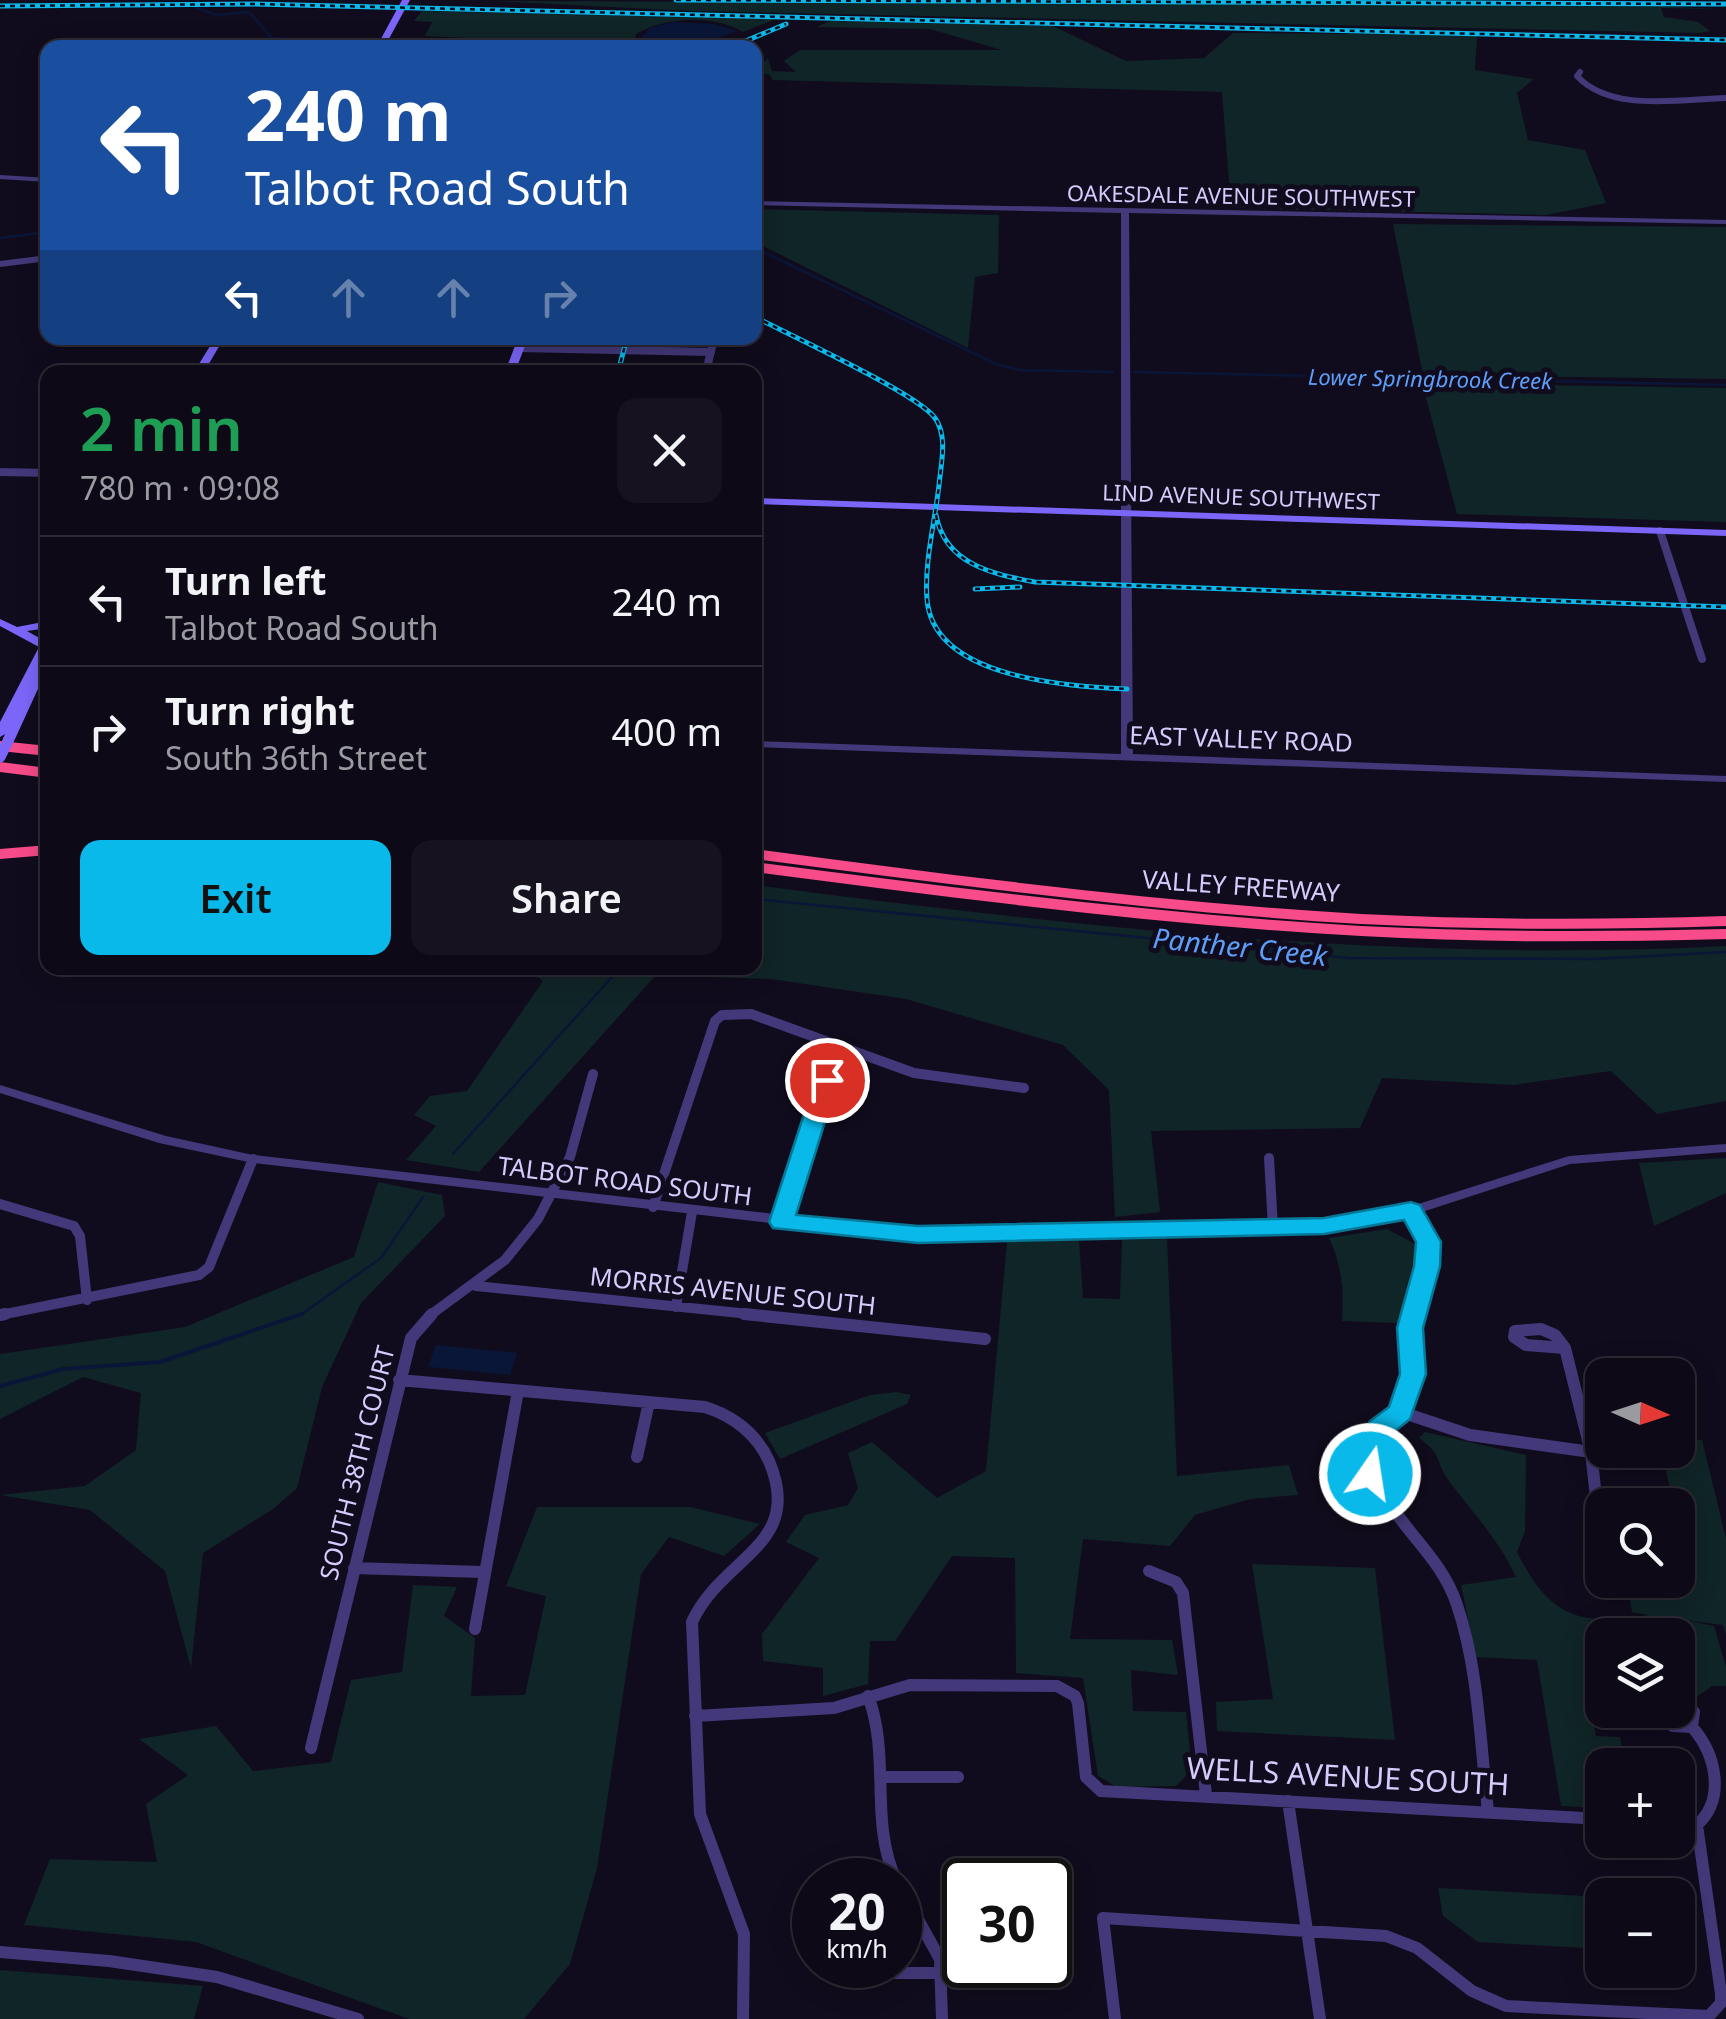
<!DOCTYPE html>
<html lang="en">
<head>
<meta charset="utf-8">
<style>
  :root { --surface:#0d0916; --page:#16121f; --text:#f1f3f6; --muted:#9a9aa1; --line:#2d2a35; --accent:#09b9ea }
  body { margin:0; font-family:"Noto Sans",sans-serif; background:var(--page); color:var(--text); height:100vh; display:flex; flex-direction:column; font-size:38px; white-space:nowrap }
  * { box-sizing:border-box; margin:0 }
  p { font-size:32px; color:var(--muted) }
  .icon { flex:none; width:55px; height:55px; fill:none; stroke:currentColor; stroke-width:2; stroke-linecap:round; stroke-linejoin:round }
  .map { position:relative; flex:1; overflow:hidden }
  .side { position:absolute; left:40px; top:365px; width:722px; height:610px; display:flex; flex-direction:column; background:var(--surface); border-radius:20px; box-shadow:0 5px 25px #0003,0 0 0 2px var(--line) }
  .side>* { flex:none }
  .banner { position:absolute; left:40px; top:40px; width:722px; height:305px; border-radius:20px; box-shadow:0 5px 25px #0003,0 0 0 2px var(--line); background:#1a4fa0; color:#fff; overflow:hidden }
  .needle { width:65px; rotate:93deg }
  .tools { position:absolute; left:1585px; top:1358px; display:grid; gap:20px }
  .tools a { display:grid; place-items:center; width:110px; height:110px; border-radius:20px; background:var(--surface); box-shadow:0 5px 25px #0003,0 0 0 2px var(--line); font-size:50px }
  .speed { position:absolute; left:792px; top:1858px; display:flex; gap:20px; font-size:50px; font-weight:700; text-align:center }
  .speed>* { display:grid; place-content:center; width:130px; height:130px; border-radius:50%; background:var(--surface); box-shadow:0 5px 25px #0003,0 0 0 2px var(--line); line-height:1 }
  .speed small { font-size:25px; font-weight:400 }
  .speed .limit { border:5px solid #111; border-radius:15px; background:#fff; color:#111 }
  .pin { position:absolute; display:grid; place-items:center; width:85px; height:85px; color:#fff; margin:-42px; border:5px solid #fff; border-radius:50%; box-shadow:0 2px 10px #0007 }
  .me { position:absolute; width:110px; margin:-55px; rotate:13deg; stroke-linejoin:round; filter:drop-shadow(0 0 8px #0008) }
  .turn { display:flex; align-items:center; gap:35px; height:210px; padding:0 40px; font-size:45px }
  .turn .icon { width:130px; height:130px; stroke-width:2.5 }
  .turn b { display:block; font-size:70px; line-height:85px }
  .lanes { display:flex; align-items:center; height:95px; padding:0 40px; background:#0003; justify-content:center; gap:50px; direction:ltr }
  .lanes .off { opacity:.35 }
  .round { display:grid; place-items:center; flex:none; width:105px; height:105px; border-radius:20px; background:var(--page) }
  .headline { display:flex; align-items:center; justify-content:space-between; height:170px; padding:0 40px }
  h1 { font-size:60px; font-weight:600; line-height:75px; color:#1e9e55 }
  .cta { display:flex; gap:20px; margin-top:auto; padding:20px 40px }
  .cta a { flex:1; height:115px; border-radius:20px; background:var(--accent); color:#111; font-size:40px; font-weight:600; line-height:115px; text-align:center }
  .cta a+a { background:var(--page); color:var(--text) }
  ul { padding:0; list-style:none }
  li { display:flex; align-items:center; gap:30px; height:130px; padding:0 40px; border-top:2px solid var(--line) }
  li div { flex:1 }
  li b { display:block; font-size:38px }
  li em { font-style:normal }
  .map>svg:first-child { display:block }
</style>
</head>
<body>
<div class="map">
<svg width="1726" height="2019" viewBox="0 0 1726 2019">
  <rect width="100%" height="100%" fill="#110c1d"/>
  <path fill="#102527" d="M494,1L1636,5L1719,9L1661,8L1664,17L1698,22L1710,31L1699,33L692,11Z
    M422,11L776,19L743,32C713,14 665,17 636,34L635,43L674,47H665L425,36L432,22L414,21Z
    M831,21L1053,26L1126,61L1204,58L1233,33L1477,35L1475,70L1534,79L1517,93L1528,140L1585,150L1606,203L1546,215L1236,208L1229,181L1222,92L772,80L770,75L755,72L768,58L772,71L796,72L784,61L800,50H1002L930,29L816,27Z
    M755,209L999,215L998,273L975,277L968,348L755,242Z
    M1393,224L1726,227V379L1423,375Z
    M1422,383L1726,388V522L1457,514Z
    M755,885C1077,927 1401,963 1726,946V1101L1657,1114L1611,1071L1513,1085L1382,1078L1360,1128L1151,1131L1160,1212L1115,1217L1109,1090L1063,1045L906,999L771,979L656,975L479,1172L406,1160L436,1126L414,1115L430,1096L467,1091L543,981L527,968H755Z
    M1726,1158V1193L1654,1226L1639,1163Z
    M378,1182L442,1195L445,1216L361,1303L322,1387L297,1488L273,1509L203,1553L191,1668L165,1571L90,1510L0,1495L85,1486L136,1450L141,1393L83,1377L0,1419V1354L185,1327L354,1257Z
    M1387,1229L1417,1245L1398,1323L1342,1321C1344,1291 1342,1265 1329,1238Z
    M1167,1239L1177,1476L1289,1465L1298,1495L1250,1499L1195,1515L1170,1546L1083,1539L1070,1639L1172,1640L1178,1675L1131,1670L1133,1711L1186,1712L1192,1770L1176,1786L1117,1787L1098,1776L1083,1678L1016,1673L1015,1558L952,1556L895,1641H870L868,1684L823,1696V1668L763,1661L762,1634L819,1558L786,1542L805,1515L848,1505L858,1488L848,1453L872,1442L937,1498L986,1471L1007,1242L1079,1240L1083,1298L1120,1299L1122,1240Z
    M896,1392L911,1395L907,1404L780,1459L765,1433L870,1395Z
    M1425,1432L1526,1455L1525,1531L1517,1552C1549,1616 1578,1627 1648,1615L1632,1612L1627,1580H1678V1552L1685,1551L1678,1505H1674L1661,1450H1678V1440H1702L1726,1539V1635L1723,1625L1683,1620L1714,1626L1726,1667V1686H1712L1691,1701L1678,1698V1635H1602V1684H1586L1596,1736L1620,1737L1624,1759L1639,1760L1640,1765H1602V1808L1561,1806L1537,1660L1476,1657L1461,1585L1516,1577C1499,1540 1473,1513 1449,1481C1434,1460 1444,1456 1419,1438Z
    M537,1507H690L760,1524L724,1556L669,1537L641,1574L597,1868L570,1964L524,2019H409L196,1942L24,1925L50,1859L157,1862L146,1804L188,1775L139,1739L216,1726L253,1771L331,1762L351,1680L402,1672L413,1585L457,1587L444,1616L475,1638L471,1696L525,1695L546,1596L506,1586Z
    M1252,1564L1375,1568L1395,1740L1217,1731L1216,1702L1273,1699Z
    M1438,1888L1602,1897V1949L1478,1942L1443,1916Z
    M0,1970L203,1986L194,2019H0Z"/>
  <path fill="#0a1638" d="M673,22L714,24L738,31L705,42H637L650,28Z
    M436,1345L517,1353L510,1375L428,1367Z"/>
  <g fill="none" stroke-linecap="round" stroke-linejoin="round">
    <path stroke="#0a1638" stroke-width="2.5" d="M198,0L195,7L216,15L249,12L271,37
      M212,48L271,38L369,43
      M741,48L749,41
      M0,238L48,232
      M755,248L996,364L1019,370L1113,372
      M1134,372L1726,385
      M755,899L1349,958L1595,959L1726,952
      M453,1154L620,968
      M299,1316L381,1258L423,1197"/>
    <path stroke="#0a1638" stroke-width="4" d="M0,1386L63,1369L160,1362L302,1314"/>
    <path stroke="#43397a" stroke-width="6" d="M1580,72L1577,76C1611,113 1681,99 1726,98
      M0,264L48,258"/>
    <path stroke="#43397a" stroke-width="8" d="M519,348L711,352
      M706,372L714,338
      M0,472L48,473
      M1660,531L1702,659"/>
    <path stroke="#43397a" stroke-width="10" d="M1269,1158L1273,1227
      M0,1204L74,1226L80,1236L87,1300
      M653,1207L715,1021L722,1015L751,1014L914,1073L1024,1088
      M1411,1211C1440,1263 1421,1265 1412,1316
      M782,1222L838,1044
      M476,1286L768,1316
      M676,1307L692,1212
      M0,1315L199,1275L209,1267L253,1159
      M429,1316L505,1260L538,1219L570,1157L593,1074"/>
    <path stroke="#43397a" stroke-width="12" d="M744,1314L985,1339
      M1412,1314C1413,1373 1419,1395 1373,1438C1368,1514 1435,1538 1457,1605C1479,1670 1480,1743 1488,1811
      M0,1315L5,1314
      M1541,1329L1555,1335L1565,1348L1526,1345L1514,1337L1515,1331Z
      M1565,1348L1591,1452L1601,1542
      M399,1380L705,1407C733,1416 756,1433 769,1461C805,1546 722,1556 692,1622L700,1814L744,1934L743,2019
      M1401,1412L1470,1435L1591,1452
      M637,1457L649,1402
      M1602,1543H1593L1589,1551L1602,1562
      M354,1568L482,1572
      M1149,1571L1176,1582L1183,1593L1206,1795
      M475,1629L518,1391
      M868,1696C891,1756 869,1821 896,1880
      M1666,1710L1673,1726L1692,1727L1694,1712L1678,1704
      M695,1716L834,1708L910,1685L1057,1686L1075,1696L1078,1703L1086,1777L1101,1791L1602,1819
      M311,1748L411,1338L432,1314
      M880,1777H958
      M1288,1801L1320,2019
      M1678,1824L1697,1825
      M900,1887L940,1959L942,2019
      M0,1952L109,1961L217,1977L358,2019
      M854,1973H1010
      M1115,2019L1103,1918L1386,1936L1417,1948L1472,1991L1506,2006L1709,2016L1721,2003V1994L1697,1825C1726,1799 1716,1754 1692,1727"/>
    <path fill="#43397a" fill-rule="evenodd" d="M0,175L48,178V182L0,179Z
      M755,201L1726,220V224L1129,213L1133,754L1726,776V782L755,747V741L1121,754V213L755,205Z
      M0,1085L166,1136L253,1155L918,1230L1349,1220L1409,1207L1569,1156L1726,1144V1152L1570,1164L1416,1214L1349,1230L918,1240L253,1163L159,1143L0,1093Z"/>
    <path fill="#7b66f9" fill-rule="evenodd" d="M402,0H410L384,48H376Z
      M215,338H224L204,372H194Z
      M518,338H528L515,372H505Z
      M755,498L1726,530V536L755,504Z
      M0,619L17,627L48,621V628L27,631L43,640L48,638V667L15,739L9,743L3,739L5,734L0,737V722L39,647L0,626Z"/>
    <path fill="#f84b89" fill-rule="evenodd" d="M0,741L48,746V756L0,751Z
      M0,762L48,768V778L0,772Z
      M48,845V855L0,859V849Z
      M755,849C956,876 1158,902 1361,914C1483,920 1604,920 1726,916V926C1604,930 1483,930 1361,924C1158,912 956,885 755,859Z
      M755,862C956,888 1158,914 1361,926C1483,932 1604,932 1726,929V939C1604,942 1483,943 1361,936C1158,925 956,898 755,872Z"/>
    <defs>
      <path id="rail" d="M676,0L1726,4
        M0,6L255,4L1726,40
        M729,48L786,24
        M755,317C788,334 918,394 935,418C948,436 941,464 939,485C935,521 924,563 927,599C933,679 1068,686 1127,689
        M618,372L627,338
        M936,515C945,564 992,574 1035,582L1726,607
        M975,589L1020,587"/>
    </defs>
    <use href="#rail" stroke="#09b9ea" stroke-width="5"/>
    <use href="#rail" stroke="#110c1d" stroke-width="2.5" stroke-dasharray="5" stroke-linecap="butt"/>
    <path stroke="#7b66f9" stroke-width="11" d="M0,757L9,739"/>
  </g>
  <path fill="#09b9ea" stroke="#067898" stroke-width="2.5" d="M827,1072L838,1080L796,1215L918,1226L1324,1218L1411,1202L1420,1205L1441,1242L1440,1266L1423,1328L1426,1374L1410,1419L1387,1438L1380,1481L1370,1484L1356,1474L1360,1438L1370,1421L1389,1407L1400,1374L1397,1328L1414,1266L1416,1242L1404,1220L1324,1234L918,1243L773,1228L769,1222L815,1080Z"/>
  <g text-anchor="middle" stroke-width="10" stroke-linejoin="round" paint-order="stroke">
    <g font-size="22" fill="#d6cbfd" stroke="#110c1d">
      <text transform="translate(1241 196) rotate(1)" y="8">OAKESDALE AVENUE SOUTHWEST</text>
      <text transform="translate(1241 497) rotate(2)" y="8">LIND AVENUE SOUTHWEST</text>
    </g>
    <g font-size="22" font-style="italic" fill="#5d9ef9" stroke="#110c1d">
      <text transform="translate(1430 379) rotate(1)" y="8">Lower Springbrook Creek</text>
    </g>
    <g font-size="25" fill="#d6cbfd" stroke="#110c1d">
      <text transform="translate(1241 739) rotate(2)" y="9">EAST VALLEY ROAD</text>
      <text transform="translate(1241 886) rotate(4)" y="9">VALLEY FREEWAY</text>
      <text transform="translate(625 1181) rotate(7)" y="9">TALBOT ROAD SOUTH</text>
      <text transform="translate(733 1291) rotate(6)" y="9">MORRIS AVENUE SOUTH</text>
      <text transform="translate(357 1463) rotate(-76)" y="9">SOUTH 38TH COURT</text>
    </g>
    <g font-size="28" font-style="italic" fill="#5d9ef9" stroke="#110c1d">
      <text transform="translate(1240 947) rotate(6)" y="10">Panther Creek</text>
    </g>
    <g font-size="30" fill="#d6cbfd" stroke="#110c1d">
      <text transform="translate(1348 1777) rotate(3)" y="10">WELLS AVENUE SOUTH</text>
    </g>
  </g>
</svg>
<div class="tools">
<a><svg class="needle" viewBox="-14 -14 28 28"><path d="M0-13l5 13h-10z" fill="#e53935"/><path d="M0 13l5-13h-10z" fill="#9a9aa1"/></svg></a>
<a><svg class="icon" aria-label="search" viewBox="0 0 24 24"><circle cx="10" cy="10" r="6"/><path d="M15 15l6 6"/></svg></a>
<a><svg class="icon" aria-label="layers" viewBox="0 0 24 24"><path d="M12 4l9 5-9 5-9-5zM3 14l9 5 9-5"/></svg></a>
<a>+</a>
<a>−</a>
</div>
<div class="speed"><div>20<small>km/h</small></div><div class="limit">30</div></div>
<div class="pin" style="left:827px;top:1080px;background:#d93025"><svg class="icon" aria-label="arrive" viewBox="0 0 24 24"><path d="M6 21V4h12l-3 4 3 4H6"/></svg></div>
<svg class="me" style="left:1370px;top:1474px" viewBox="-20 -20 40 40"><circle r="17" fill="#09b9ea" stroke="#fff" stroke-width="3"/><path d="M0-11L8 9 0 5-8 9z" fill="#fff"/></svg>
<div class="banner">
<div class="turn"><svg class="icon" aria-label="left" viewBox="0 0 24 24"><path d="M17 20v-9H6M10 6l-5 5 5 5"/></svg><div><b>240 m</b>Talbot Road South</div></div>
<div class="lanes"><svg class="icon" aria-label="left" viewBox="0 0 24 24"><path d="M17 20v-9H6M10 6l-5 5 5 5"/></svg><svg class="icon off" aria-label="ahead" viewBox="0 0 24 24"><path d="M12 20V5M6 11l6-6 6 6"/></svg><svg class="icon off" aria-label="ahead" viewBox="0 0 24 24"><path d="M12 20V5M6 11l6-6 6 6"/></svg><svg class="icon off" aria-label="right" viewBox="0 0 24 24"><path d="M7 20v-9h11M14 6l5 5-5 5"/></svg></div>
</div>
<section class="side">
<div class="headline"><div><h1>2 min</h1><p>780 m · 09:08</p></div><a class="round"><svg class="icon" aria-label="close" viewBox="0 0 24 24"><path d="M6 6l12 12M18 6L6 18"/></svg></a></div>
<ul>
<li><svg class="icon" aria-label="left" viewBox="0 0 24 24"><path d="M17 20v-9H6M10 6l-5 5 5 5"/></svg><div><b>Turn left</b><p>Talbot Road South</p></div><em>240 m</em></li>
<li><svg class="icon" aria-label="right" viewBox="0 0 24 24"><path d="M7 20v-9h11M14 6l5 5-5 5"/></svg><div><b>Turn right</b><p>South 36th Street</p></div><em>400 m</em></li>
</ul>
<div class="cta"><a>Exit</a><a>Share</a></div>
</section>
</div>
</body>
</html>
